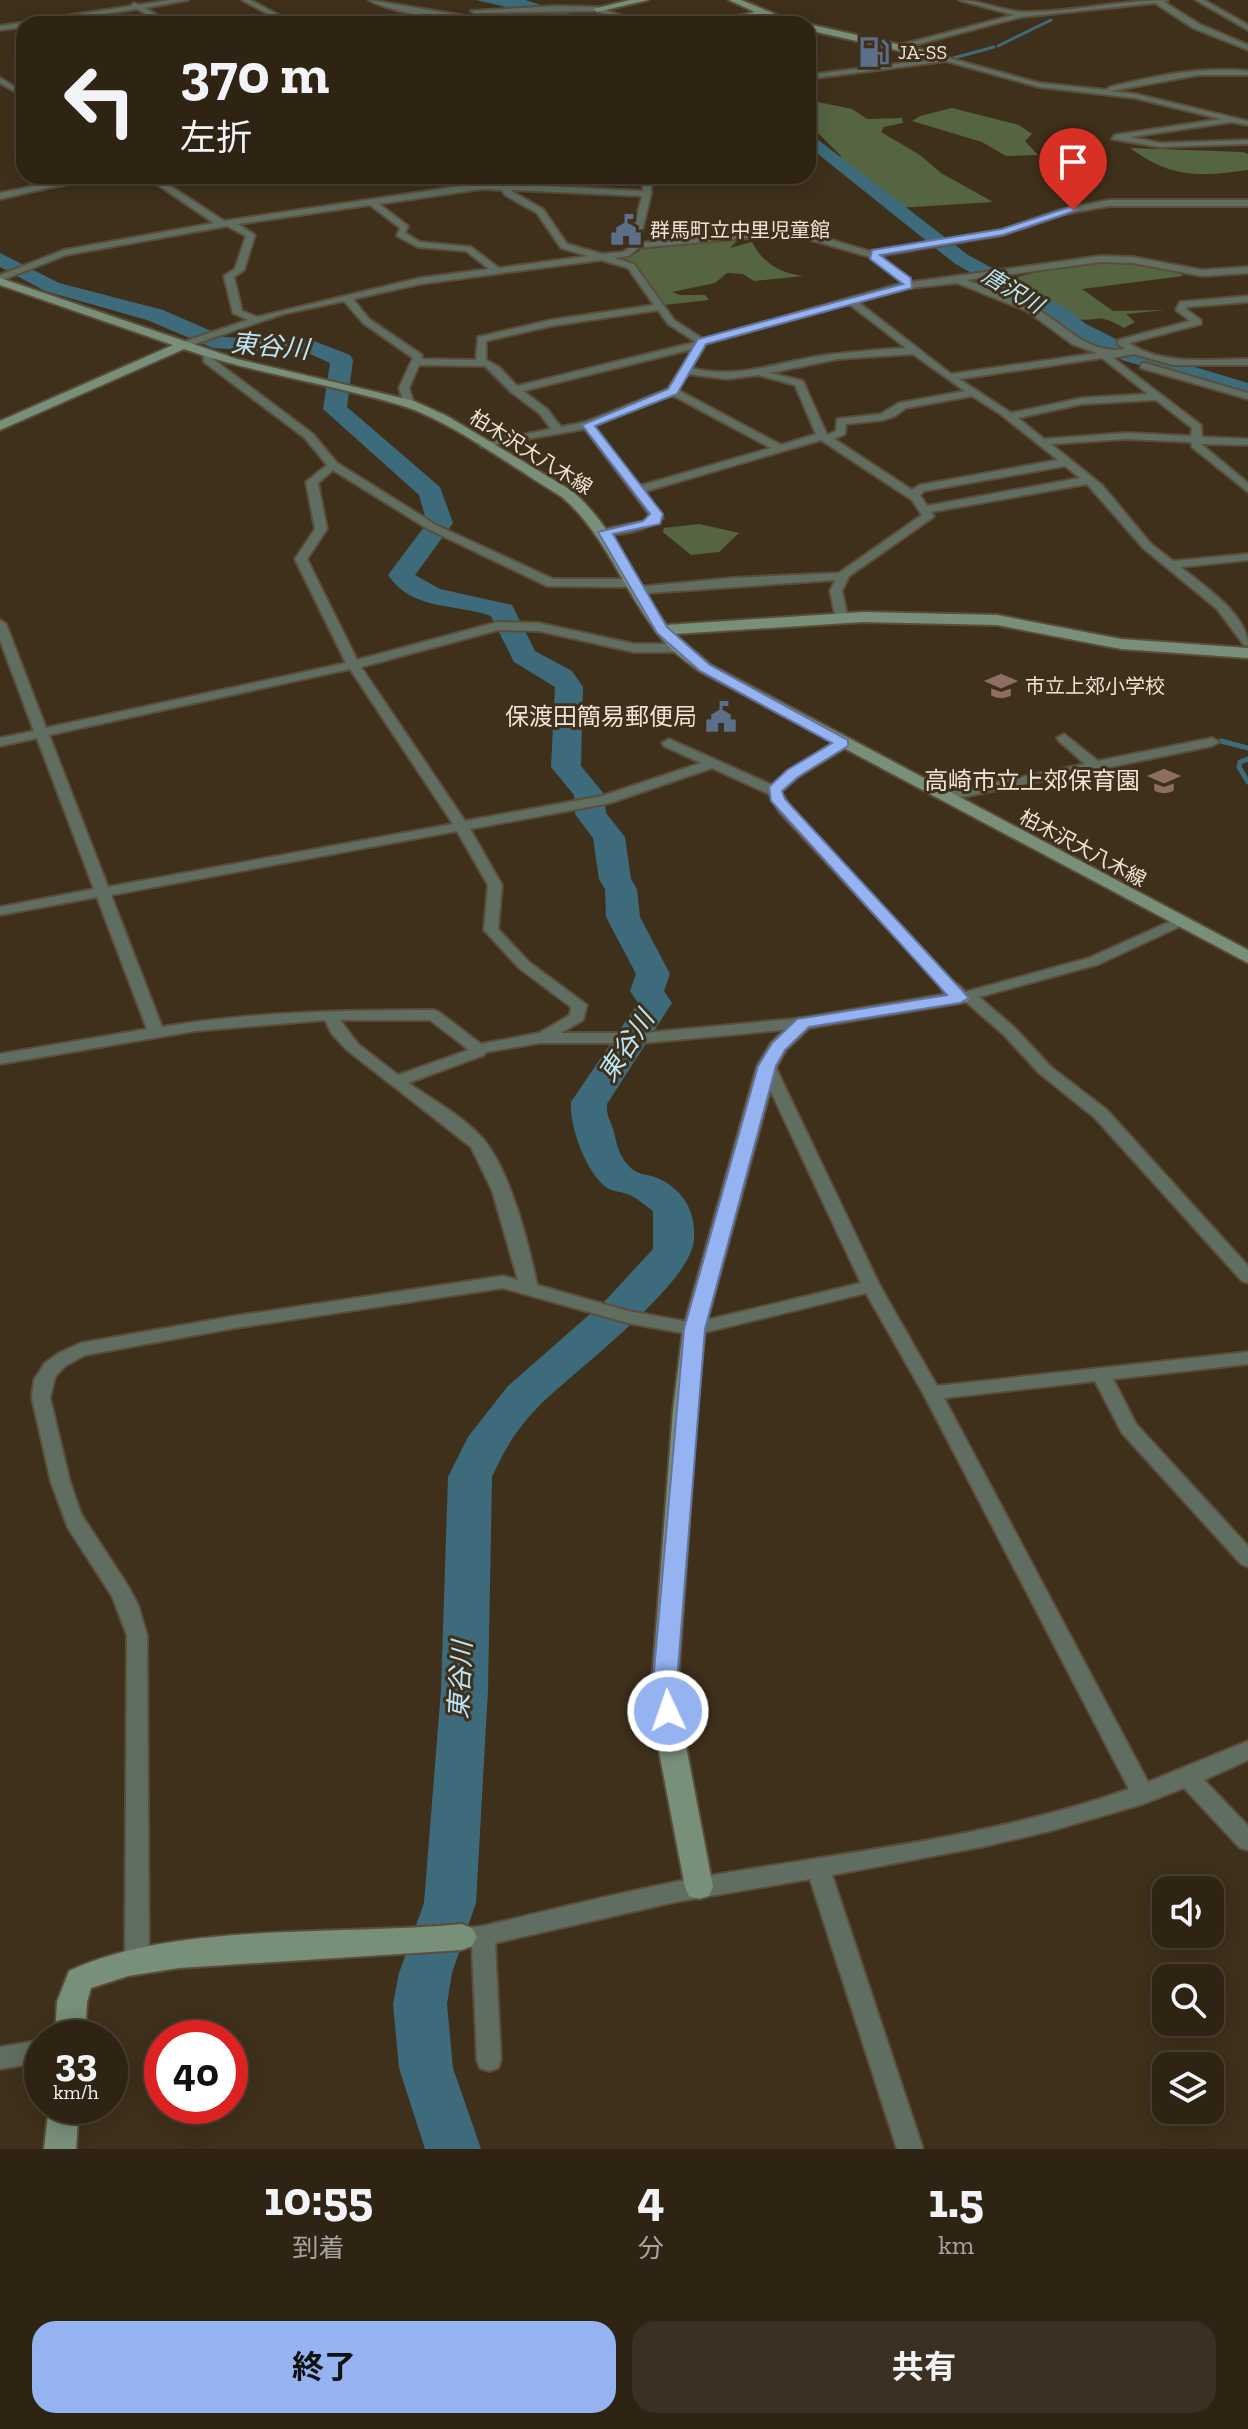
<!DOCTYPE html>
<html lang="ja">
<head>
<meta charset="utf-8">
<style>
  :root { --surface:#2f2414; --page:#3b3022; --text:#f1f3f6; --muted:#a7a4a0; --line:#4a4134; --accent:#95b2f1 }
  body { margin:0; font-family:"Zilla Slab","Noto Sans JP",serif; background:var(--page); color:var(--text); height:100vh; display:flex; flex-direction:column; font-size:30px; white-space:nowrap }
  * { box-sizing:border-box; margin:0 }
  p { font-size:26px; color:var(--muted) }
  .icon { flex:none; width:44px; height:44px; fill:none; stroke:currentColor; stroke-width:2; stroke-linecap:round; stroke-linejoin:round }
  .map { position:relative; height:2149px; overflow:hidden }
  .side { display:flex; flex-direction:column; background:var(--surface); flex:1 }
  .side>* { flex:none }
  .guide { position:absolute; left:16px; top:16px; width:800px; height:168px; border-radius:24px; box-shadow:0 4px 20px #0003,0 0 0 2px var(--line); background:#2f2414; color:var(--text); overflow:hidden }
  .buttons { position:absolute; left:1152px; top:1876px; display:grid; gap:16px }
  .buttons a { display:grid; place-items:center; width:72px; height:72px; border-radius:16px; background:var(--surface); box-shadow:0 4px 20px #0003,0 0 0 2px var(--line); font-size:40px }
  .speed { position:absolute; left:24px; top:2020px; display:flex; gap:16px; font-size:40px; font-weight:700; text-align:center }
  .speed>* { display:grid; place-content:center; width:104px; height:104px; border-radius:50%; background:var(--surface); box-shadow:0 4px 20px #0003,0 0 0 2px var(--line); line-height:1 }
  .speed small { font-size:20px; font-weight:400 }
  .speed .limit { border:12px solid #d22; background:#fff; color:#111 }
  .pin { position:absolute; display:grid; place-items:center; width:68px; height:68px; color:#fff; margin:-82px -34px; border-radius:50% 50% 50% 0; rotate:-45deg; box-shadow:0 0 8px #0007 }
  .pin .icon { rotate:45deg }
  .me { position:absolute; width:88px; margin:-44px; rotate:357deg; stroke-linejoin:round; filter:drop-shadow(0 0 6px #0008) }
  .turn { display:flex; align-items:center; gap:28px; height:168px; padding:0 32px; font-size:36px }
  .turn .icon { width:104px; height:104px; stroke-width:2.5 }
  .turn b { display:block; font-size:56px; line-height:68px }
  .eta { display:flex; justify-content:space-evenly; align-items:center; height:136px; text-align:center }
  .eta b { font-size:48px; font-weight:700; line-height:56px }
  .action { display:flex; gap:16px; margin-top:auto; padding:16px 32px }
  .action a { flex:1; height:92px; border-radius:24px; background:var(--accent); color:#111; font-size:32px; font-weight:700; line-height:92px; text-align:center }
  .action a+a { background:var(--page); color:var(--text) }
  .map>svg:first-child { display:block }
</style>
</head>
<body>
<div class="map">
<svg width="1248" height="2149" viewBox="0 0 1248 2149">
  <rect width="100%" height="100%" fill="#3f301b"/>
  <path fill="#556541" d="M808,100L852,109L867,119L902,118L903,123L884,127L881,132L920,155L941,173L993,202L897,208L840,167L841,156L816,131L808,130Z
    M952,108L1019,125L1032,134L1025,141L1038,155L1006,156L982,142L912,121L920,116Z
    M1130,148L1243,152L1248,154V170C1198,177 1171,178 1130,148Z
    M740,238L730,248L752,242C763,264 781,273 803,276L754,281L743,274L727,273L715,283L672,292L680,295H705L709,300L664,305L628,262L616,259L635,254L644,247Z
    M1124,259L1179,271L1183,276L1082,289L1113,311L1165,310L1126,314L1135,322L1124,328C1094,311 1100,323 1075,319C1051,314 1021,295 1001,281L1073,263Z
    M699,524L739,533L719,552L691,555L663,532L664,528Z"/>
  <g fill="none" stroke-linecap="round" stroke-linejoin="round">
    <path stroke="#3d6b7c" stroke-width="3" d="M998,46L1051,20
      M950,59L994,47
      M36,191L107,176"/>
    <path stroke="#3d6b7c" stroke-width="5" d="M1221,741L1248,748
      M1248,759L1240,762L1239,767L1248,782"/>
    <path fill="#3d6b7c" fill-rule="evenodd" d="M476,0H525L604,24H578Z
      M808,132L968,255L1064,307L1086,324L1138,350L1248,383V397L1122,360L1070,334L1048,317L954,263L808,146Z
      M0,253L59,283L163,310L225,337L314,341L350,355L353,360L347,407L440,487L453,523L415,575L440,589L512,605L535,651L572,671L583,687L581,766L604,794L606,813L625,837L631,879L637,889L640,917L670,974L664,991L672,1003L607,1104C606,1116 611,1121 614,1132C617,1146 620,1159 632,1169C638,1174 648,1175 655,1177C682,1188 696,1210 694,1239C692,1284 573,1372 539,1406C518,1427 504,1450 492,1477L488,1690L476,1903L452,1973L447,2004L453,2068L481,2149H425L399,2068L393,2004L399,1973L424,1903L441,1690L448,1477L468,1437L507,1387L606,1300L653,1249V1211C646,1206 639,1200 632,1196C625,1192 614,1192 607,1188C586,1173 569,1126 571,1102L638,1003L630,991L636,974L606,917L605,889L599,879L593,838L575,814L574,795L551,767L555,687L514,662L491,616C454,603 412,611 388,575L427,523L419,495L323,409L330,363L310,354L213,348L147,320L45,291L0,267Z"/>
    <defs>
      <path id="street" d="M171,0H188L145,8L172,24H163L137,9L42,24H24V27L0,30V26L131,6L134,3L139,5Z
        M242,0H250L296,24H287Z
        M369,0L514,24C476,24 400,17 369,0Z
        M959,0C981,0 1003,12 1026,12C1073,12 1121,0 1168,0L1164,2L1199,24L1248,45V50L1193,28L1155,3L1021,17L900,49V45L1014,15Z
        M1196,0H1204L1248,25V30Z
        M556,6L597,7L645,24H634L596,11L475,13L471,11Z
        M927,52L1039,83L1107,90L1110,87C1155,76 1201,66 1248,71V75H1198L1111,91L1135,94L1248,121V125L1232,122L1130,137L1160,143L1248,140V144L1160,147L1112,139L1115,135L1221,119L1135,98L1039,87L946,61L808,79V75L936,59L924,56Z
        M0,78L24,92V97L0,83Z
        M84,176H100L0,199V193Z
        M145,176H155L224,221L482,183L643,191V176H651V194L639,243L791,228L872,252L1001,230L1060,210L1109,200H1248V206H1109L1065,214L1003,235L879,256L912,282L1101,256L1133,257L1202,270L1248,267V273L1202,276L1133,263L1101,262L967,280C988,289 1011,296 1031,306C1064,322 1085,355 1125,349L1118,344V340L1190,321L1176,310L1180,302L1248,296V302L1187,307L1186,309L1201,320V324L1129,343C1162,366 1210,359 1248,359V365H1173L1134,354L1113,358L1201,425L1202,437L1248,439V445L1201,444L1248,483V492L1192,447L1191,442L1126,439L1051,444L1102,485L1151,544L1173,561L1248,554V560L1181,567C1203,586 1248,614 1248,646L1244,645L1217,609L1143,548L1087,484L931,512L934,516L932,518L849,576L842,591L848,619L842,623L836,619L830,591L835,580L633,594L631,591L637,587L732,578L839,573L922,515L912,500L821,440L643,492L663,518C648,530 620,536 601,534V530L644,521L651,517L585,429L481,447V443L551,429L540,414L511,392L485,366L419,365L409,388L414,404L405,406L399,388L413,358L363,323L344,301L283,314L186,347H180V343L248,320L233,313L224,276L235,269L246,236L227,226L66,255L0,281V275L64,250L214,223ZM482,189L502,190L505,195L537,213L561,248L588,256L499,268L471,247L420,242L405,233L408,226L379,204ZM513,190L642,196L629,248L623,252L602,254L567,244L543,209L511,191ZM370,205L400,228L397,236L418,247L466,251L489,269L420,278L257,317L242,311L234,277L244,270L255,235L238,224ZM791,234L870,257L903,283L703,339L674,320L634,264L615,258L629,256L638,248ZM601,260L628,268L654,305L551,320L478,337L476,360L422,359V355L369,319L353,299L420,284ZM957,283L1027,311L1072,344L1097,353L951,374L858,302L909,288ZM849,304L906,348C875,350 844,352 813,357C772,365 733,379 691,368L706,344ZM658,310L668,324L696,342L517,386L499,367L486,360V341L551,326ZM693,349L668,389L585,422L561,427L547,409L523,391ZM913,354L965,391L899,403L881,414L837,419L836,431L827,435L803,381L770,373L838,359ZM1102,358L1148,394L1082,398L1011,413L959,379ZM688,374L727,379L758,375L795,385L816,434L781,445L678,390ZM672,395L771,448L639,486L594,426ZM972,396L999,413L1058,460L920,485L912,490L834,439L845,434L846,424L883,420L895,416L906,408ZM1156,400L1192,428L1191,436L1126,433L1044,439L1018,418L1082,404ZM1065,466L1080,478L927,506L920,495L924,491Z
        M203,352H211L213,359L313,434L337,463L436,525L553,579H633L639,583L633,587L547,586L428,529L333,470L318,483L327,529L307,559L357,660L498,622L539,623L634,644H679L685,648L679,652H634L539,631L498,630L361,667L465,821L602,796L701,763L664,746L662,743L669,739L772,785L788,771L838,740H848V746L798,777L781,792L791,808L959,988L951,993L946,991L780,813L769,794L712,768L610,803L470,829L502,885L498,929L529,962L587,1005L583,1020L561,1033H643L803,1018L811,1023L803,1028L643,1043H540L486,1052L484,1055L408,1083C433,1100 463,1116 483,1139C510,1170 529,1245 537,1285L628,1311L694,1323L861,1283L759,1066L767,1061L775,1066L880,1286L937,1386L1248,1352V1364L1113,1379L1136,1424L1248,1546V1567L1241,1564L1122,1433L1095,1381L944,1398L1148,1782L1248,1741V1760L1204,1780L1248,1826V1850L1240,1848L1184,1788L1143,1804L1050,1831L981,1847L832,1875L923,2149H897L810,1879L675,1902L495,1943L501,2060L498,2068L489,2071L480,2068L477,2060L472,1947L454,1944L450,1937L454,1930L483,1926C556,1909 628,1890 702,1877C844,1852 992,1838 1129,1789L923,1393L866,1293L694,1335L628,1323L503,1288L235,1328L85,1355L65,1366L55,1377L50,1398L70,1482L81,1514L128,1586L138,1605L147,1635L149,1961L145,1968L137,1971L129,1968L125,1961L127,1635L112,1596L68,1528L51,1482L32,1398L34,1380L45,1363L59,1353L81,1343L235,1316L503,1276L518,1280L492,1190L471,1147L347,1050L332,1034L325,1020L195,1031L0,1064V1054L147,1029L97,897L0,915V907L94,889L37,738L0,746V738L34,731L0,640V620L6,624L46,728L346,663L295,559L315,529L306,482L327,465L305,438L204,362ZM350,669L453,824L108,887L49,735ZM457,831L488,885L484,930L519,968L571,1007L570,1015L539,1033L481,1044L439,1012L434,1010C343,1010 252,1012 162,1027L111,895ZM340,1020H430L469,1050L398,1075L358,1044Z
        M1145,363L1248,393V399L1141,368V364Z
        M1064,734L1098,761L1212,738L1219,742L1212,746L1105,768L1098,772L1093,770L944,801L937,797L944,793L1085,764L1059,741L1057,738Z
        M1180,917L1185,918L1187,921L1185,924L1099,964L979,997L1016,1029L1051,1067L1107,1110L1248,1266V1283L1242,1281L1095,1118L1039,1073L1004,1035L965,1001L958,1000L955,997L958,994L1089,958Z
        M42,2040V2062L0,2069V2047Z"/>
      <path id="secondary" d="M630,0H648L597,12L593,9Z
        M729,0H741L799,24C786,24 774,15 761,16C741,17 722,24 702,24L755,12Z
        M808,24L927,51L932,54L927,57L808,30Z
        M0,278L237,359L414,401L447,416L572,491C615,528 633,580 666,625L863,612L997,615L1121,639L1248,648V658L1121,649L997,625L863,622L674,634L711,665L1248,950V963L699,671C684,660 669,649 658,634C623,590 606,535 562,497C517,470 451,421 403,406C331,384 256,374 184,349L0,430V421L173,345L0,285Z
        M951,982C960,984 964,991 970,998L967,1002L809,1028L786,1050L777,1066L705,1329L697,1410L678,1682L685,1741L713,1887L709,1896L699,1899L689,1896L685,1887L657,1741L652,1682L673,1410L683,1329L757,1066L771,1043L796,1019L946,994L941,988Z
        M462,1924L472,1928L477,1937L472,1946L462,1950L179,1968L128,1976L91,1988L87,2002L85,2038H55L57,2002L69,1971C175,1921 343,1936 462,1924Z
        M49,2106H79L76,2149H44Z"/>
    </defs>
    <use href="#street" stroke="#5b4d39" stroke-width="4"/>
    <use href="#secondary" stroke="#5b4d39" stroke-width="4"/>
    <use href="#street" fill="#606e61" fill-rule="evenodd"/>
    <use href="#secondary" fill="#788f7a" fill-rule="evenodd"/>
  </g>
  <path fill="#95b2f1" stroke="#61749d" stroke-width="2" d="M1070,207L1078,210L1003,235L880,255L911,278L912,288L706,344L677,394L595,426L663,514L660,524L613,534L667,627L710,665L848,740V746L798,777L782,791L785,799L969,998L960,1003L809,1027L785,1050L776,1066L705,1329L677,1682L680,1711L677,1718L668,1721L659,1718L653,1682L684,1329L758,1066L772,1043L797,1019L947,995L771,801L769,787L787,770L832,743L700,671L657,633L598,532L643,521L650,514L582,425L668,389L698,339L903,284L870,259L872,250L1002,229Z"/>
  <defs>
    <symbol id="fuel-bare" viewBox="-9 -9 18 18"><path d="M-5.5-6h7V0h2V4h1.3V-2.5L3-4.5l.8-.8L6-3V5H2.5V1h-1V6h-7ZM-4.2-4.7v3.2H.2V-4.7Z" fill="#5c6f8a" stroke="#3f301b" stroke-width="2.5" paint-order="stroke"/></symbol>
    <symbol id="civic-bare" viewBox="-9 -9 18 18"><path d="M-.6-6.5H3V-4.5H.6V-3L4-1V1h2V6H-6V1h2V-1L-.6-3ZM-1.2 2.5V6h2.4V2.5Z" fill="#5c6f8a" stroke="#3f301b" stroke-width="2.5" paint-order="stroke"/></symbol>
    <symbol id="school-bare" viewBox="-9 -9 18 18"><path d="M0-5L7-2L0 1L-7-2ZM-4 1L0 2.5L4 1V4Q0 6-4 4Z" fill="#8d6e63" stroke="#3f301b" stroke-width="2.5" paint-order="stroke"/></symbol>
  </defs>
  <g fill-rule="evenodd">
    <use href="#fuel-bare" x="852" y="30" width="44" height="44"/>
    <use href="#civic-bare" x="604" y="208" width="44" height="44"/>
    <use href="#school-bare" x="979" y="664" width="44" height="44"/>
    <use href="#civic-bare" x="699" y="695" width="44" height="44"/>
    <use href="#school-bare" x="1142" y="759" width="44" height="44"/>
  </g>
  <g text-anchor="middle" stroke-width="6" stroke-linejoin="round" paint-order="stroke">
    <g font-size="20" fill="#ede4d7" stroke="#3f301b" text-anchor="start">
      <text x="898" y="59">JA-SS</text>
      <text x="650" y="237">群馬町立中里児童館</text>
      <text x="1025" y="693">市立上郊小学校</text>
    </g>
    <g font-size="20" fill="#ede4d7" stroke="#3f301b">
      <text transform="translate(531 452) rotate(32)" y="7">柏木沢大八木線</text>
      <text transform="translate(1083 848) rotate(28)" y="7">柏木沢大八木線</text>
    </g>
    <g font-size="22" font-style="italic" fill="#bae7f9" stroke="#3f301b">
      <text transform="translate(1013 290) rotate(31)" y="8">唐沢川</text>
    </g>
    <g font-size="24" fill="#ede4d7" stroke="#3f301b" text-anchor="end">
      <text x="697" y="725">保渡田簡易郵便局</text>
      <text x="1140" y="789">高崎市立上郊保育園</text>
    </g>
    <g font-size="26" font-style="italic" fill="#bae7f9" stroke="#3f301b">
      <text transform="translate(270 346) rotate(5)" y="9">東谷川</text>
      <text transform="translate(626 1046) rotate(-57)" y="9">東谷川</text>
      <text transform="translate(460 1680) rotate(-87)" y="9">東谷川</text>
    </g>
  </g>
</svg>
<div class="buttons">
<a><svg class="icon" aria-label="sound" viewBox="0 0 24 24"><path d="M4 9h4l5-4v14l-5-4H4zM17 9q2 3 0 6"/></svg></a>
<a><svg class="icon" aria-label="search" viewBox="0 0 24 24"><circle cx="10" cy="10" r="6"/><path d="M15 15l6 6"/></svg></a>
<a><svg class="icon" aria-label="layers" viewBox="0 0 24 24"><path d="M12 4l9 5-9 5-9-5zM3 14l9 5 9-5"/></svg></a>
</div>
<div class="speed"><div>33<small>km/h</small></div><div class="limit">40</div></div>
<div class="pin" style="left:1073px;top:210px;background:#d93025"><svg class="icon" aria-label="arrive" viewBox="0 0 24 24"><path d="M6 21V4h12l-3 4 3 4H6"/></svg></div>
<svg class="me" style="left:668px;top:1711px" viewBox="-20 -20 40 40"><circle r="17" fill="#95b2f1" stroke="#fff" stroke-width="3"/><path d="M0-11L8 9 0 5-8 9z" fill="#fff"/></svg>
<div class="guide">
<div class="turn"><svg class="icon" aria-label="left" viewBox="0 0 24 24"><path d="M17 20v-9H6M10 6l-5 5 5 5"/></svg><div><b>370 m</b>左折</div></div>
</div>
</div>
<section class="side">
<div class="eta">
<div><b>10:55</b><p>到着</p></div>
<div><b>4</b><p>分</p></div>
<div><b>1.5</b><p>km</p></div>
</div>
<div class="action"><a>終了</a><a>共有</a></div>
</section>
</body>
</html>
